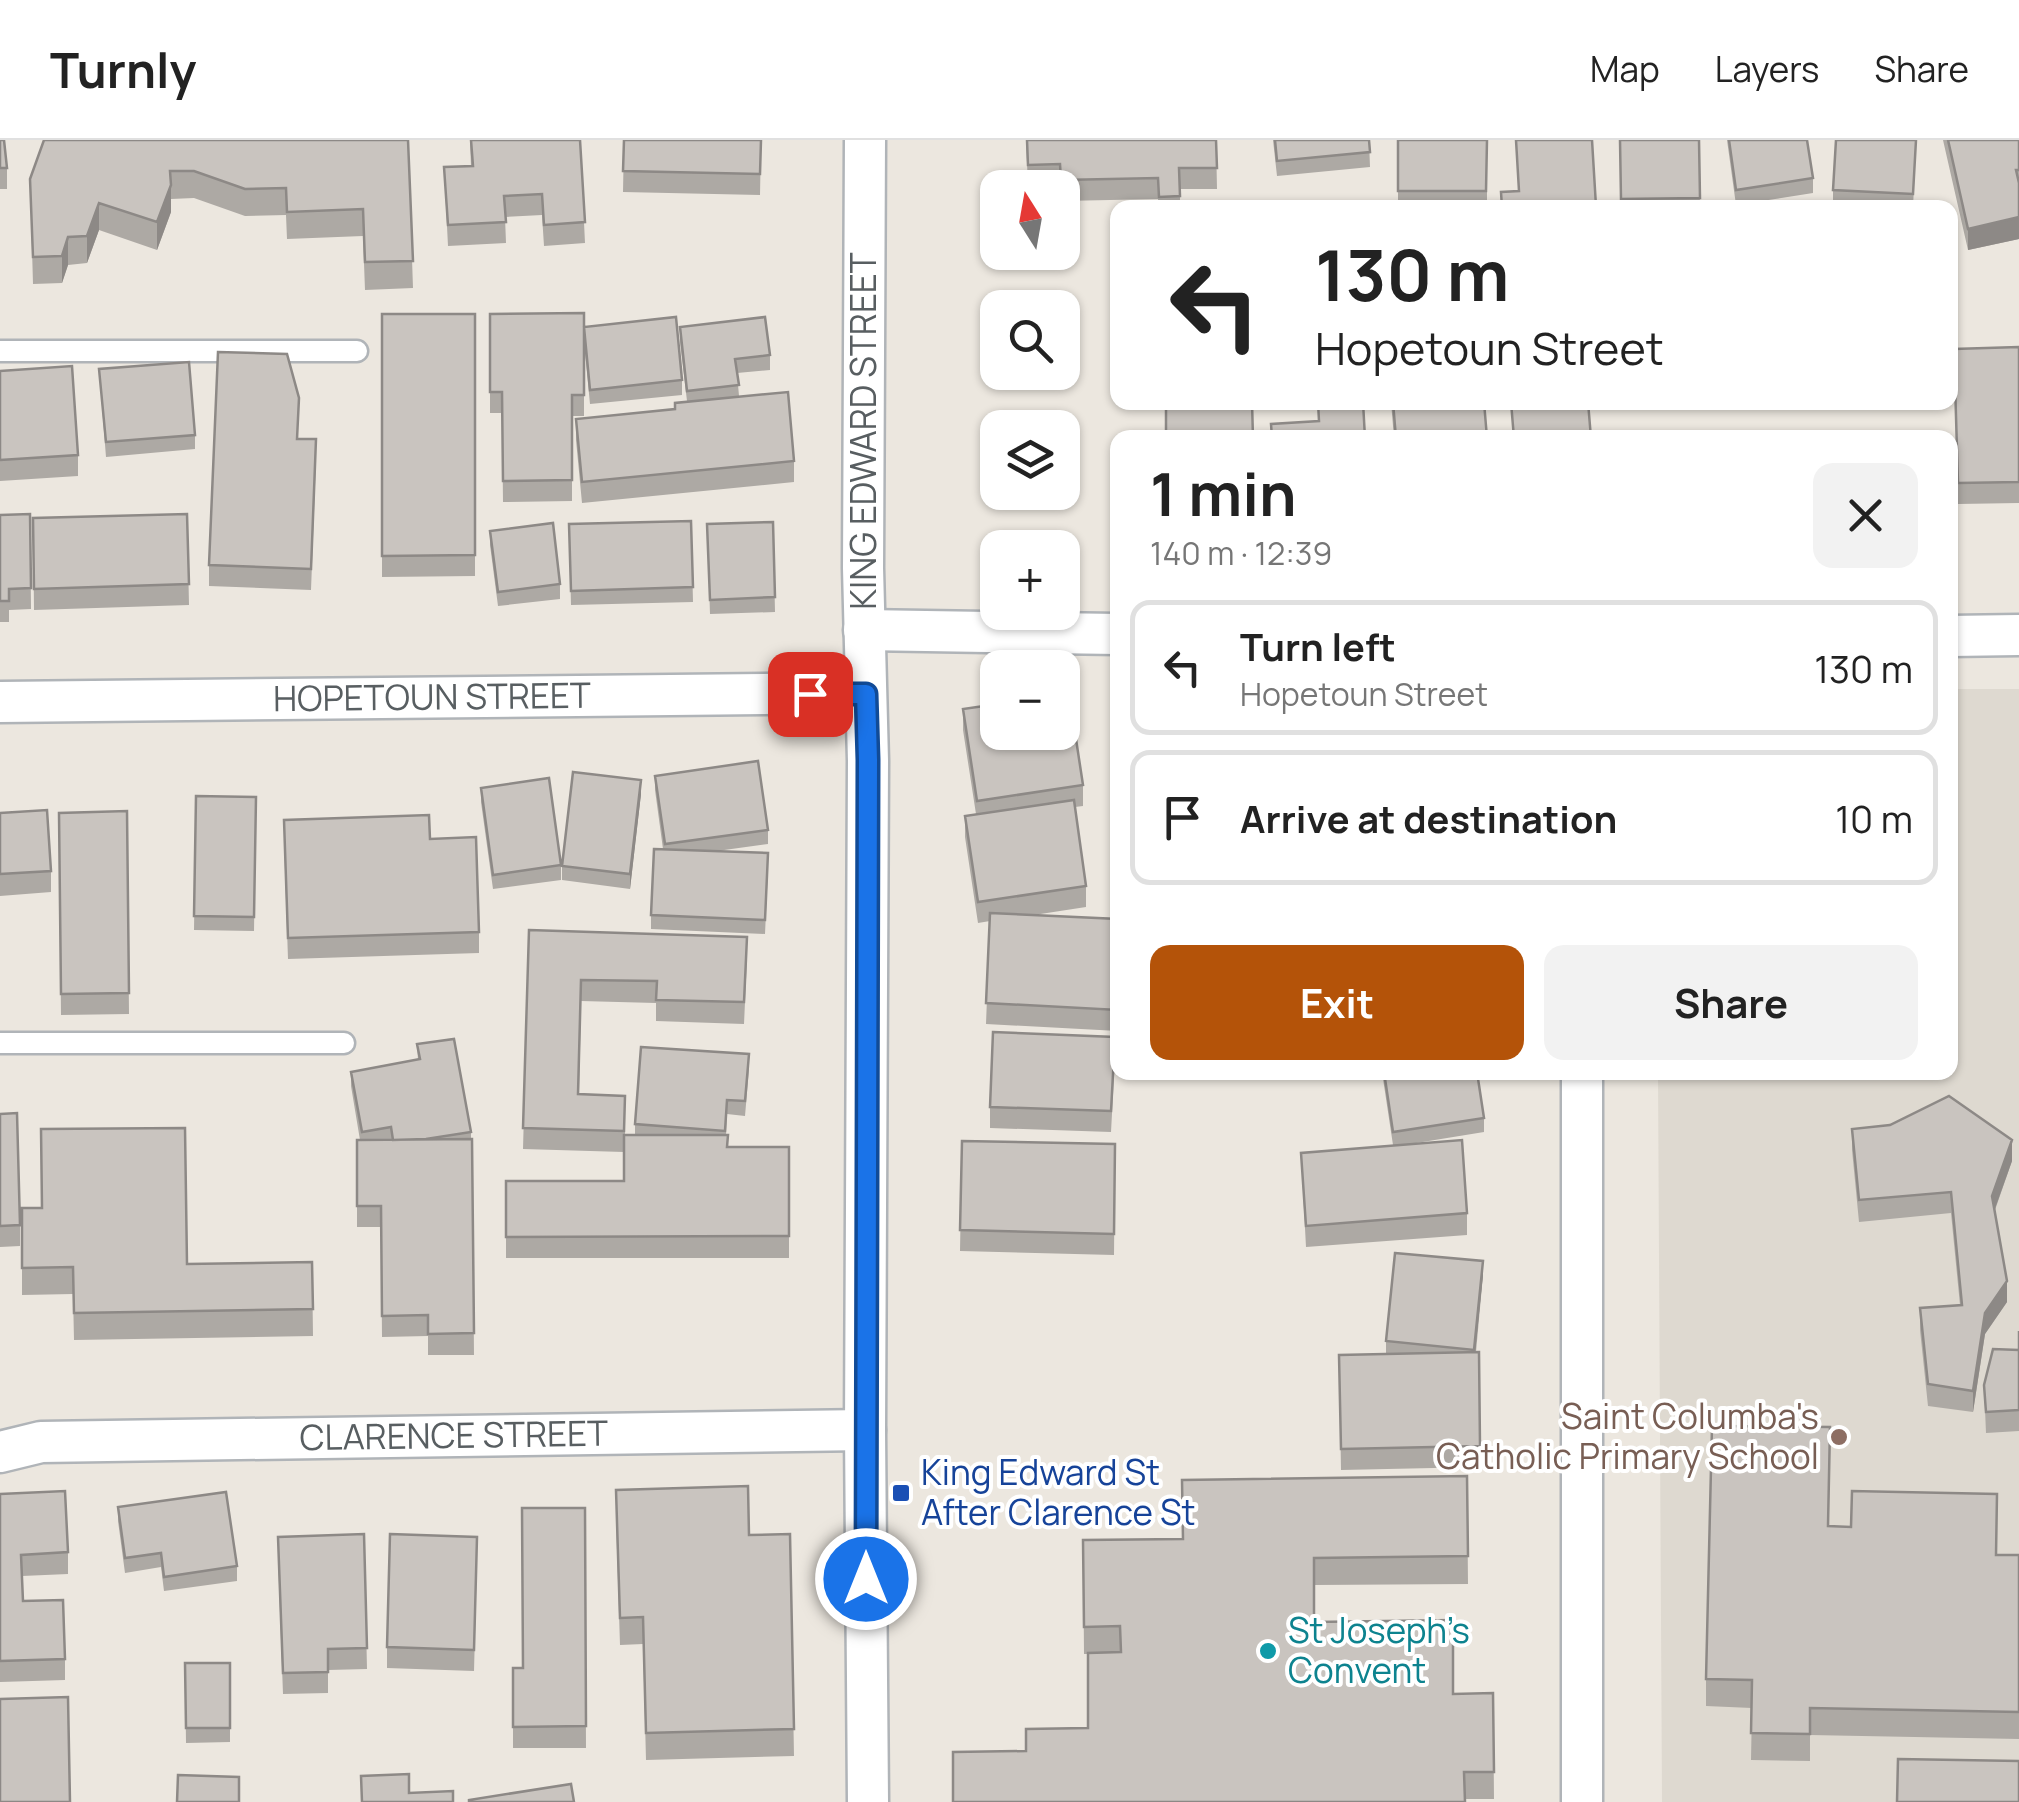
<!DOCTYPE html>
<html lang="en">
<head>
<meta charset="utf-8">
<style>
  :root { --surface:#fff; --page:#f2f2f2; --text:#222; --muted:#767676; --line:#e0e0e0; --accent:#b45309 }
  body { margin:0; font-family:Manrope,sans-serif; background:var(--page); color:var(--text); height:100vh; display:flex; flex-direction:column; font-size:38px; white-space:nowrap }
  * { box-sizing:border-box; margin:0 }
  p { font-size:32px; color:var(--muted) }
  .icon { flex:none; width:55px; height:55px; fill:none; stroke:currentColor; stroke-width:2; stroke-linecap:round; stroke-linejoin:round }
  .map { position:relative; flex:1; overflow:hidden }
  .drawer { position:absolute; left:1110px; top:290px; width:848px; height:650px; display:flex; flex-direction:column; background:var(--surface); border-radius:20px; box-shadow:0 2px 8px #0004 }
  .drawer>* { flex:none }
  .top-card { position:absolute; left:1110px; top:60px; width:848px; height:210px; border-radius:20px; box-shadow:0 2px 8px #0004; background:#fff; color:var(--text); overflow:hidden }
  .needle { width:65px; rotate:349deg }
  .tools { position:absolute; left:980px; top:30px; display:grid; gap:20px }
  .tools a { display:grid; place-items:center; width:100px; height:100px; border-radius:20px; background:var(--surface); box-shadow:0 2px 8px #0004; font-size:50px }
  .pin { position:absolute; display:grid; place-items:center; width:85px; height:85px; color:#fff; margin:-42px; border-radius:20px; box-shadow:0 5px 15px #0006 }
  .me { position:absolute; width:110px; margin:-55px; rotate:0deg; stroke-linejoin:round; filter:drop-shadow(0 0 8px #0008) }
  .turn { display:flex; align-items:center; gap:35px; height:210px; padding:0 40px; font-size:45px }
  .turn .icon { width:130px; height:130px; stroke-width:2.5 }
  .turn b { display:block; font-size:70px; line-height:85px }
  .round { display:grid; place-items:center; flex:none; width:105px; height:105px; border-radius:20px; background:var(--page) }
  .headline { display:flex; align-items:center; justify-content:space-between; height:170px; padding:0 40px }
  h1 { font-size:60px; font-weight:700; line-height:75px }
  .primary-button { display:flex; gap:20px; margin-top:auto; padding:20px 40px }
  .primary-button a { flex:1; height:115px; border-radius:20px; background:var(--accent); color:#fff; font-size:40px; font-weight:700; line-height:115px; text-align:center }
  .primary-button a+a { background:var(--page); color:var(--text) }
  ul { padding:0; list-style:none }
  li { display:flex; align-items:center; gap:30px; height:135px; margin:0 20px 15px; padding:0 20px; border:5px solid var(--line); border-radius:20px }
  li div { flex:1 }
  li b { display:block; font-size:38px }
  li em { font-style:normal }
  header { display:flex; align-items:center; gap:60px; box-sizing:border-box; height:140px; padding:0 50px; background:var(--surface); border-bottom:2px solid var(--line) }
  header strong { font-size:48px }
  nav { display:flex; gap:55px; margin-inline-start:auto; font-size:35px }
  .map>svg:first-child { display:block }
</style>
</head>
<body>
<header>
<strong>Turnly</strong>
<nav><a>Map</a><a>Layers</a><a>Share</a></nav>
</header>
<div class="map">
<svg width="2019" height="1662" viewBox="0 0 2019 1662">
  <rect width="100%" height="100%" fill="#ece7df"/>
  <path fill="#ded9d0" d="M1950,549H2019V1662H1662L1658,933L1950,932Z"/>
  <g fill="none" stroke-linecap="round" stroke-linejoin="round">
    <defs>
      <path id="service" d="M0,211H357
        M0,903H344"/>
      <g id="minor">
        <path d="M865,0L863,428L868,621L865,1290L868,1662"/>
        <path d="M864,490L1118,494"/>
        <path d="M1950,496L2019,495"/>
        <path id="s1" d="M0,562L865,553"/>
        <path d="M1582,932V1662"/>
        <path id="s2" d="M0,1312L41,1302L865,1290"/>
      </g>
    </defs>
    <use href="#service" stroke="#b0b4b8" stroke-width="25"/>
    <use href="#minor" stroke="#b0b4b8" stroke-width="45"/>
    <use href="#service" stroke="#fff" stroke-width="20"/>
    <use href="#minor" stroke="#fff" stroke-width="40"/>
  </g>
  <path fill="#ada9a4" d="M0,0L7,28V49H0Z
    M408,0L413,148L365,150L363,96L287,99L286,75L245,76L194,58L171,59V72L157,110L99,90L87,123L68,125L62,143L33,144L30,39Z
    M470,0H580L585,103L544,106L542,75L505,77L506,103L448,106L444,27L471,26Z
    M624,0H761L760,55L623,52Z
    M1026,0H1216L1217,49H1180V68H1159L1158,59L1062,61V48H1061L1060,45L1028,46Z
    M1273,0H1369L1370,27L1277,36Z
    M1398,0H1487V68H1398Z
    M1620,0H1699L1700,68H1621Z
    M1727,0H1807L1813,38V53L1736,65Z
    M1916,0L1913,68L1833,64V50Z
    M1943,0H2019V99L1968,110Z
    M382,174H475V436L382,437Z
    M490,174L584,194L682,240V255L590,264L584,202V276H572V361L503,362L502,273H490Z
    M680,187L770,215V230L737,233L739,256L794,321V342L582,363L576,300V279L675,269L687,261L680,202Z
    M2019,207V363L1958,364L1954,230Z
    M99,229L195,295V309L106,317Z
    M0,231L78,315V336L0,341Z
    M1391,262H1484L1487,298H1394Z
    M298,299L316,320L311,450L209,446V425Z
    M30,374L31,469L9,470V482H0V375Z
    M187,374L189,465L34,470L33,378Z
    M691,381L693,462L571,465L569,384Z
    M773,382L775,472L710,474L707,384Z
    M490,391L560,444V459L498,466L490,405Z
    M963,569L1083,645V666L1075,667L1086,746V767L1034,775L1118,779V891L986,884L990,781L978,783L965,697V676L976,674L963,590Z
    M655,636L768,690V704L717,711L768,728L765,794L651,789V775L663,709L655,650Z
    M481,648L561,725V740L493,749L481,662Z
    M641,654L630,749L562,740V726Z
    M196,656L256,657L254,791L194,790Z
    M127,671L129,874L61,875L59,673Z
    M0,673L51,731V752L0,756Z
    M430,699L479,792V813L288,819L284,701Z
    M529,790L747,818L744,884L656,881V863L581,861L579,954L625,956V995H635V984L749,929L745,976L727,974L726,995L727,1007H789V1118H506V1041H624V1012L523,1009Z
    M417,904L471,992V999H472L474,1215H428V1196L382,1197L381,1087H357V1000H360L351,946V932L418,920Z
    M1115,918L1111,992L990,988V967Z
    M1382,932H1477L1484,978V992L1404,1005L1467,1073V1095L1306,1107L1301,1013L1393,1005Z
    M0,974L20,1085V1106L0,1107Z
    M1852,989L2012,1021L1995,1070L2007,1162L1985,1194L1973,1272L1928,1266L1920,1190V1168L1960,1165L1951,1073L1859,1082L1852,1010Z
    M962,1001L1115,1004L1114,1115L960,1111Z
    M22,1068L187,1124L312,1122L313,1196L74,1200L73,1154L22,1155Z
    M1483,1135L1476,1212H1479L1480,1327L1341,1330L1339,1215L1386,1214V1201Z
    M2019,1191V1291L1986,1293L1984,1245L2019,1210Z
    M1467,1336L1468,1444L1314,1445V1482L1453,1554L1493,1553L1494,1659H1465L1026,1611L1088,1588V1514H1084L1083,1400L1183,1399Z
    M0,1354L68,1412V1434L22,1436L23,1461L65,1519V1540L0,1542Z
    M118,1367L237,1426V1441L164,1451L161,1427L125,1433L118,1381Z
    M585,1368L586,1608H513V1528H523Z
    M616,1378L749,1395L790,1394L794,1616L646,1620L643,1504L620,1505Z
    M1829,1386L1997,1415H2019V1599L1810,1595V1621L1751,1620L1752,1568L1706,1566V1539Z
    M364,1394L367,1529L328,1530V1553L283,1554L278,1418Z
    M477,1418L474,1531L387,1528V1507Z
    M185,1523H230V1602L186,1603Z"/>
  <path fill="#8d8986" d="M171,45V72L157,110V82Z
    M99,63V90L87,123V96Z
    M2019,77V99L1968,110V89Z
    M68,97V125L62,143V116Z
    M641,640V654L630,749V734Z
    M2012,1000V1021L1992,1077V1056Z
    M1483,1121V1135L1474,1224V1210Z
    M2007,1141V1162L1985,1194L1973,1272V1251L1985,1173Z"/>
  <path fill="#c9c4bf" stroke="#8d8986" stroke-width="2.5" d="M0,0H4L7,28H0Z
    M44,0H408L413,121L365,122L363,69L287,72L286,48L245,49L194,31H170L171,45L157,82L99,63L87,96L68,97L62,116L33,117L30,39Z
    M471,0H580L585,82L544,85L542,54L504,56L506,82L448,85L444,27L473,26Z
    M624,0H761L760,34L623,31Z
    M1027,0H1216L1217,28H1179L1180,56L1159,57L1158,38L1061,40L1060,24L1028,25Z
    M1275,0H1369L1370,12L1277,21Z
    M1398,0H1487L1486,51H1398Z
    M1516,0H1592L1596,66L1502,68L1501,52L1519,51Z
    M1620,0H1699L1700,58L1621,59Z
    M1729,0H1807L1813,38L1736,50Z
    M1836,0H1916L1913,54L1833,50Z
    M1948,0H2019V30H2016L2019,43V77L1968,89Z
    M584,173V255H572V340L503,341L502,252H490V174Z
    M382,174H475V415L382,416Z
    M676,177L682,240L590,250L584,187Z
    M765,177L770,215L735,219L739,245L687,251L680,187Z
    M2019,207V342L1958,343L1954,209Z
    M218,212L287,214L299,258L297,299H316L311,429L209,425Z
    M189,222L195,295L106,302L99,229Z
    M72,226L78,315L0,320V231Z
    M788,252L794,321L582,342L576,279L675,269V263Z
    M1166,262H1252L1253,298H1166Z
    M1318,262H1363L1365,298H1272L1271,284L1319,281Z
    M1393,262H1484L1487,298H1396Z
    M1511,262H1588L1591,298H1514Z
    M1932,295V298H1832V297Z
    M30,374L31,448L9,449V461H0V375Z
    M187,374L189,444L34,449L33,378Z
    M691,381L693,447L571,451L569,384Z
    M773,382L775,457L710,460L707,384Z
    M553,383L560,444L498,452L490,391Z
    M1069,553L1083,645L977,661L963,569L998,564V592H1062V554Z
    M758,621L768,690L665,704L655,636Z
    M1118,622V709H1116Z
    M573,632L641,640L630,734L562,726Z
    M549,638L561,725L493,735L481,648Z
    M196,656L256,657L254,777L194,776Z
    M1074,660L1086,746L978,762L965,676Z
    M47,670L51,731L0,734V673Z
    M127,671L129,853L61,854L59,673Z
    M429,675L430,699L476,697L479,792L288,798L284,680Z
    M654,709L768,713L765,780L651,775Z
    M990,773L1118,779V870L986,863Z
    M529,790L747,797L744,862L656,860L657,841L581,840L578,954L625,956L624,991L523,988Z
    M993,892L1115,897L1111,971L990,967Z
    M454,899L471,992L426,999L393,1000L391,987L362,992L351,932L420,919L417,904Z
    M641,907L749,914L745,961L727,960L725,991L635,984Z
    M1384,932H1477L1484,978L1393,992Z
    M1949,956L2012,1000L1992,1056L2007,1141L1985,1173L1973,1251L1928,1244L1920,1168L1962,1165L1951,1052L1859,1060L1852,989L1890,985Z
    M17,973L20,1085L0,1086V974Z
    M185,988L187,1124L312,1122L313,1169L74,1173L73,1127L22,1128V1068H42L41,989Z
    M624,995H728L727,1007H789V1096L506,1097V1041H624Z
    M472,999L474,1193L428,1194V1175L382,1176L381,1066H357V1000Z
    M1462,1000L1467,1073L1306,1086L1301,1013Z
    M962,1001L1115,1004L1114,1094L960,1090Z
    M1395,1113L1483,1121L1474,1210L1386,1201Z
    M2019,1191V1270L1986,1272L1984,1245L1993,1209L2019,1210Z
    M1479,1212L1480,1306L1341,1309L1339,1215Z
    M1712,1286L1830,1287L1828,1386L1851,1387L1852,1351L1997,1354L1996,1415H2019V1572L1810,1568V1594L1751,1593L1752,1540L1706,1539Z
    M1467,1336L1468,1416L1314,1418V1482L1453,1480V1554L1493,1553L1494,1632H1464L1465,1662H953V1612L1026,1611V1589L1088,1588V1513L1121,1512L1120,1486L1084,1487L1083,1400L1183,1399L1182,1340Z
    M748,1346L749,1395L790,1394L794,1589L646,1593L643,1477L620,1478L616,1350Z
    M65,1351L68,1412L21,1415L23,1461L63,1460L65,1519L0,1521V1354Z
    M226,1352L237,1426L164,1437L161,1413L125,1418L118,1367Z
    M522,1368H585L586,1586L513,1587V1528H523Z
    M364,1394L367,1508L328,1509V1532L283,1533L278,1397Z
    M390,1394L477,1397L474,1510L387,1507Z
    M185,1523H230V1588H186Z
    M68,1557L70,1662H0V1559Z
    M1898,1619L2019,1621V1662H1897Z
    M409,1634V1653L453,1651V1662H362L361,1636Z
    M178,1635L239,1637V1662H177Z
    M571,1644L574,1662H469V1660Z"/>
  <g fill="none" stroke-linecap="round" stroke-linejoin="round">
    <defs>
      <path id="route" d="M810,554H866L868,620L866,1439"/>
    </defs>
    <use href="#route" stroke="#114b97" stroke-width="25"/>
    <use href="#route" stroke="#1a73e8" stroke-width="18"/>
  </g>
  <circle fill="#8d6e63" stroke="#fff" stroke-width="4" cx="1839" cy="1297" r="10"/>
  <rect fill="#1a4fb4" stroke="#fff" stroke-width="4" x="891" y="1343" width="20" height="20" rx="5"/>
  <circle fill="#0f9aa8" stroke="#fff" stroke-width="4" cx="1268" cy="1511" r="10"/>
  <g text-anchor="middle" stroke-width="8" stroke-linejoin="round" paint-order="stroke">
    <g font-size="35" fill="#585e61" stroke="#fff">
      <text transform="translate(864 291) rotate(-90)" y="12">KING EDWARD STREET</text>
      <text dy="12" stroke="none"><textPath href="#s1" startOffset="432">HOPETOUN STREET</textPath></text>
      <text dy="12" stroke="none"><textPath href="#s2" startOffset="455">CLARENCE STREET</textPath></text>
    </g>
    <g font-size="35" fill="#785e54" stroke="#fff" text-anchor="end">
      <text x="1819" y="1289">Saint Columba's<tspan x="1819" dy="40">Catholic Primary School</tspan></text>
    </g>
    <g font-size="35" fill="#164399" stroke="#fff" text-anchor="start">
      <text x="921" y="1345">King Edward St<tspan x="921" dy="40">After Clarence St</tspan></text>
    </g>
    <g font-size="35" fill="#0d838f" stroke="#fff" text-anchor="start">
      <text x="1288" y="1503">St Joseph’s<tspan x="1288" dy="40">Convent</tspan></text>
    </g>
  </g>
</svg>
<div class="tools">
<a><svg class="needle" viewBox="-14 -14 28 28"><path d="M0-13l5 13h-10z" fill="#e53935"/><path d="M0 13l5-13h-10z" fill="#767676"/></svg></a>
<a><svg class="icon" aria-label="search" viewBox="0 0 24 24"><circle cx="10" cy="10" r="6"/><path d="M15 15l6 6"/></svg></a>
<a><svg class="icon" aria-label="layers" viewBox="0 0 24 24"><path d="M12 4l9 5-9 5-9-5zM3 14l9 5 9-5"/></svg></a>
<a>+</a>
<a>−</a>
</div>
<div class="pin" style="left:810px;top:554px;background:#d93025"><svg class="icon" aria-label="arrive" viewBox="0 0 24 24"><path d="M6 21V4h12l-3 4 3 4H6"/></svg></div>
<svg class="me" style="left:866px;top:1439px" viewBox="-20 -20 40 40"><circle r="17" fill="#1a73e8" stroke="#fff" stroke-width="3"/><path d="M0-11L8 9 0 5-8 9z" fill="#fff"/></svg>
<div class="top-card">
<div class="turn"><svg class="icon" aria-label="left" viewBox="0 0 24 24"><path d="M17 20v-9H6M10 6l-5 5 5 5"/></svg><div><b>130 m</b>Hopetoun Street</div></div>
</div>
<section class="drawer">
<div class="headline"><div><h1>1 min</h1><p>140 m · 12:39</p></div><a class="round"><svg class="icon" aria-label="close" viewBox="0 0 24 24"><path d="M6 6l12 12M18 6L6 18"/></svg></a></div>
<ul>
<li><svg class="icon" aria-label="left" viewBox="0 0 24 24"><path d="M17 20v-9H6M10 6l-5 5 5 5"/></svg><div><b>Turn left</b><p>Hopetoun Street</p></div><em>130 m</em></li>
<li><svg class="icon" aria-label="arrive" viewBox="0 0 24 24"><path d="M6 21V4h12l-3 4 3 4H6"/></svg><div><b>Arrive at destination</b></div><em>10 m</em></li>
</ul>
<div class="primary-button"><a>Exit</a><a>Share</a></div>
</section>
</div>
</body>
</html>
